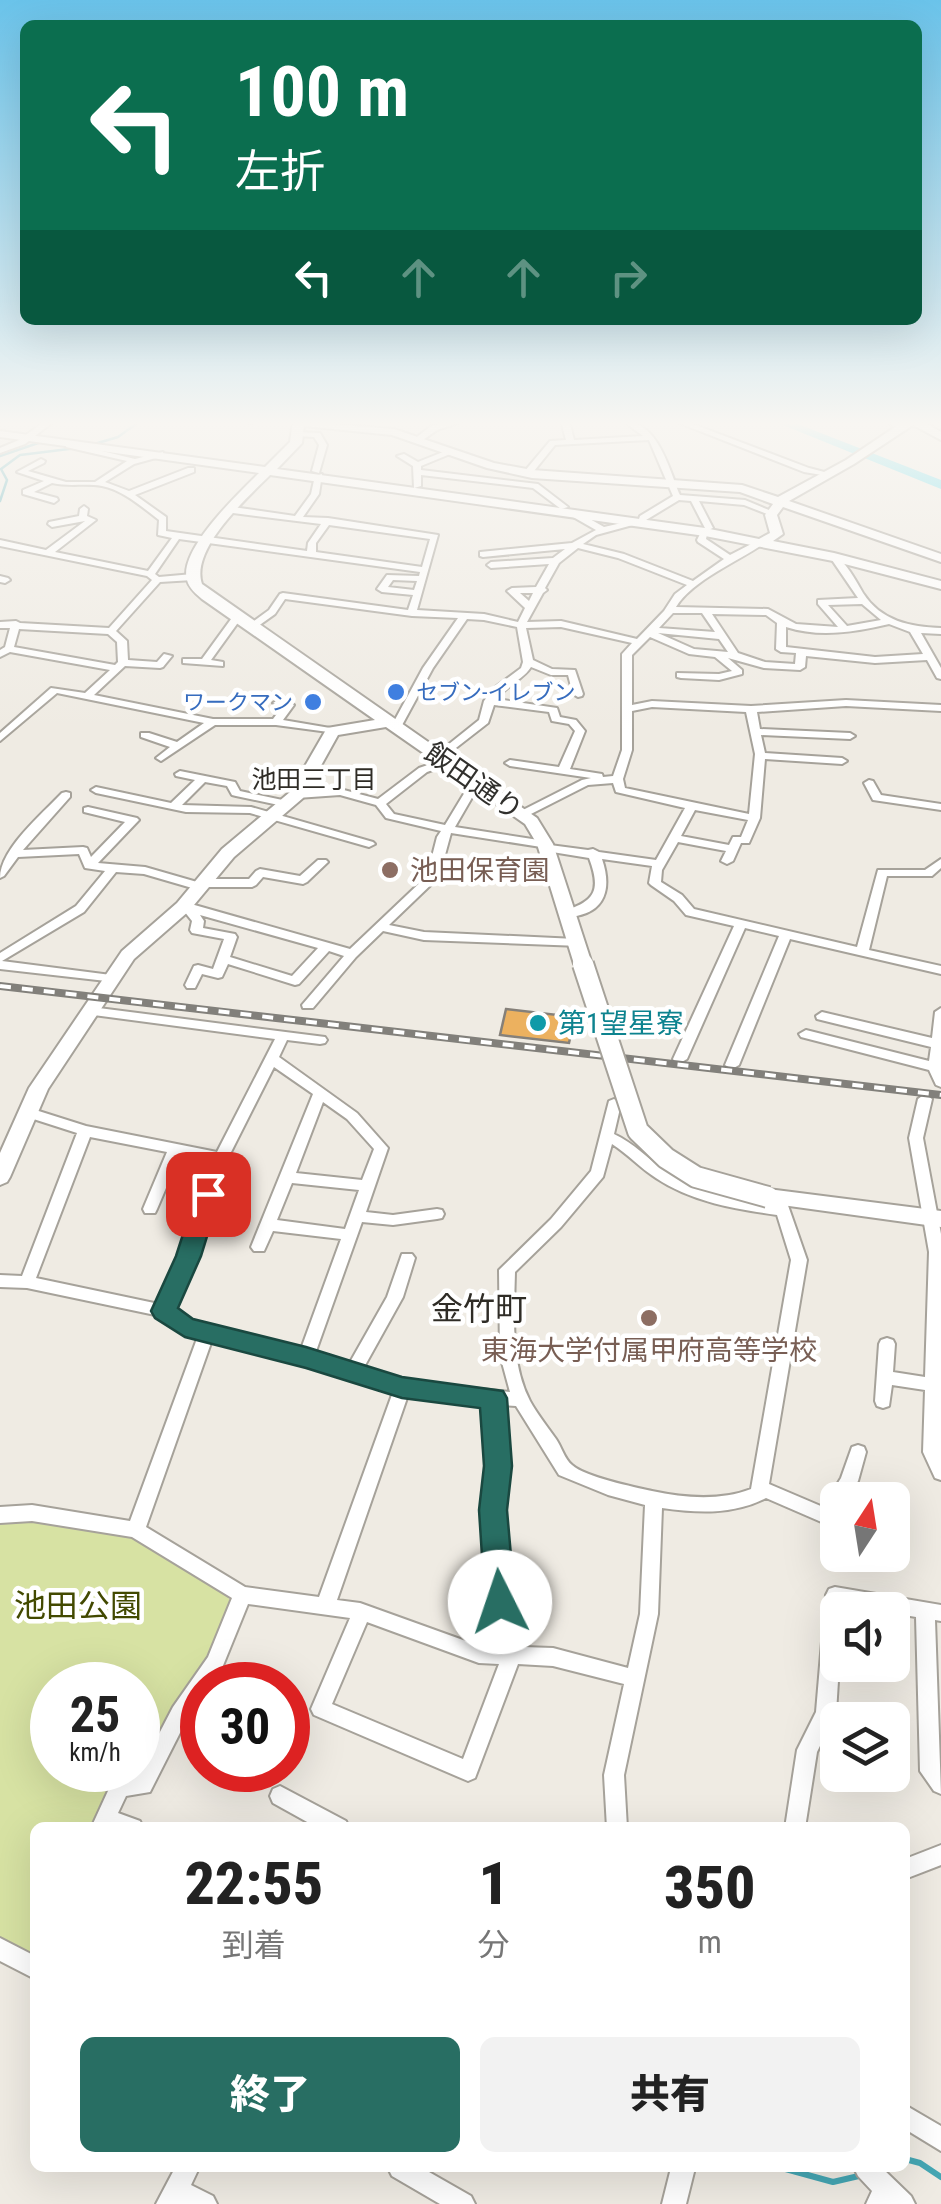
<!DOCTYPE html>
<html lang="ja">
<head>
<meta charset="utf-8">
<style>
  :root { --surface:#fff; --page:#f2f2f2; --text:#222; --muted:#767676; --accent:#286e63 }
  body { margin:0; font-family:"Roboto Condensed","Noto Sans JP",sans-serif; background:var(--page); color:var(--text); height:100vh; display:flex; flex-direction:column; font-size:38px; white-space:nowrap }
  * { box-sizing:border-box; margin:0 }
  p { font-size:32px; color:var(--muted) }
  .icon { flex:none; width:55px; height:55px; fill:none; stroke:currentColor; stroke-width:2; stroke-linecap:round; stroke-linejoin:round }
  .map { position:relative; flex:1; overflow:hidden }
  .sheet { position:absolute; left:30px; top:1822px; width:880px; height:350px; display:flex; flex-direction:column; background:var(--surface); border-radius:15px; box-shadow:0 10px 40px #0002 }
  .sheet>* { flex:none }
  .banner { position:absolute; left:20px; top:20px; width:902px; height:305px; border-radius:15px; box-shadow:0 10px 40px #0002; background:#0b6e4f; color:#fff; overflow:hidden }
  .needle { width:65px; rotate:12deg }
  .fabs { position:absolute; left:820px; top:1482px; display:grid; gap:20px }
  .fabs a { display:grid; place-items:center; width:90px; height:90px; border-radius:15px; background:var(--surface); box-shadow:0 10px 40px #0002; font-size:50px }
  .speed { position:absolute; left:30px; top:1662px; display:flex; gap:20px; font-size:50px; font-weight:700; text-align:center }
  .speed>* { display:grid; place-content:center; width:130px; height:130px; border-radius:50%; background:var(--surface); box-shadow:0 10px 40px #0002; line-height:1 }
  .speed small { font-size:25px; font-weight:400 }
  .speed .limit { border:15px solid #d22; background:#fff; color:#111 }
  .pin { position:absolute; display:grid; place-items:center; width:85px; height:85px; color:#fff; margin:-42px; border-radius:20px; box-shadow:0 5px 15px #0006 }
  .me { position:absolute; width:110px; margin:-55px; rotate:356deg; stroke-linejoin:round; filter:drop-shadow(0 0 8px #0008) }
  .turn { display:flex; align-items:center; gap:35px; height:210px; padding:0 50px; font-size:45px }
  .turn .icon { width:130px; height:130px; stroke-width:2.5 }
  .turn b { display:block; font-size:70px; line-height:85px }
  .lanes { display:flex; align-items:center; height:95px; padding:0 50px; background:#0003; justify-content:center; gap:50px; direction:ltr }
  .lanes .off { opacity:.35 }
  .eta { display:flex; justify-content:space-evenly; align-items:center; height:170px; text-align:center }
  .eta b { font-size:60px; font-weight:800; line-height:70px }
  .action { display:flex; gap:20px; margin-top:auto; padding:20px 50px }
  .action a { flex:1; height:115px; border-radius:15px; background:var(--accent); color:#fff; font-size:40px; font-weight:800; line-height:115px; text-align:center }
  .action a+a { background:var(--page); color:var(--text) }
  .map>svg:first-child { display:block }
</style>
</head>
<body>
<div class="map">
<svg width="941" height="2204" viewBox="0 0 941 2204">
  <rect width="100%" height="100%" fill="#efebe3"/>
  <path fill="#d7e2a3" fill-rule="evenodd" d="M21,1521L134,1535L227,1595L230,1601L213,1651L145,1771L118,1778L96,1827L35,1828V1954L29,1957L0,1938V1523ZM52,1685H138V1770H52Z"/>
  <g fill="none" stroke-linecap="round" stroke-linejoin="round">
    <path stroke="#45a7b4" stroke-width="2.5" d="M91,445L118,437L140,421
      M0,456L41,442
      M0,501L7,480L1,469L20,455L77,448"/>
    <path stroke="#45a7b4" stroke-width="6" d="M905,2159L920,2163L941,2177
      M782,2168L833,2182L863,2175"/>
    <path fill="#4edaee" fill-rule="evenodd" d="M773,421H790L941,480V489Z"/>
  </g>
  <path fill="#ecb15f" stroke="#858079" stroke-width="2.5" d="M506,1009L575,1017L569,1043L500,1035Z"/>
  <g fill="none" stroke-linecap="round" stroke-linejoin="round">
    <defs>
      <path id="street" d="M45,421H54L25,444L0,453V448L19,440Z
        M239,421H256L252,423Z
        M451,421H463L437,430L420,442L413,440L431,426Z
        M561,421H569L574,440L643,436L623,421C658,421 669,469 680,495L745,500L776,513L772,516L744,505L699,501L713,528L708,530L706,539L730,555L759,540L766,542C741,560 692,580 676,607L768,609L796,624L838,627L818,604V600L858,598L830,557L834,554C847,564 855,579 863,593C881,621 910,627 941,628V634L921,633L941,668V679L937,678L927,660L875,663L806,656L805,667L800,670L764,668L728,658L742,670V674L719,680L681,678L677,677V673L719,674L732,671L715,657L689,654L650,637L632,655V705L652,701L751,706L846,700L941,705V711L846,706L757,712L760,729L850,733L855,736L850,739L761,735L765,753L842,758L847,761L842,764L765,759L760,818L749,843H741L733,861L727,864L721,861L726,851L678,842L662,870L661,882L682,895L694,909L857,947L878,870H925L941,859V868L932,876H887L869,950L941,966V974L790,939L739,1065L732,1069L725,1065L779,936L745,928L687,1059L680,1063L675,1062L673,1059L734,926L686,915L674,901L651,885L649,883L652,866L602,859C614,894 601,917 563,917L561,914L563,911C596,901 601,890 589,858L546,851L542,850L541,847L451,833L439,877L389,925L424,932L576,939L582,943L580,946L424,940L383,931L356,957L313,1008H303L302,1005L344,956L329,951L299,984L295,985L228,964L222,977L218,978L202,974L195,988H187L185,985L194,966L198,965L213,969L224,939L192,933L190,930L192,921L184,911L177,907L179,904H191L350,949L427,876L437,837L441,831L386,818L376,805L340,795L297,798L293,797V793L340,789L378,799L419,768L448,758L452,759V763L427,772L386,804L394,814L445,825L471,782L476,779L481,782L455,827L545,841L549,842L550,845L588,850L593,849L599,852L656,860L685,808L616,792L613,783L588,785L527,816H519V812L582,780L591,778L510,766L505,763L510,760L559,767L575,731L569,724L552,721L549,712L494,705L488,723L443,758L439,759L434,756L479,720L484,701L494,688L521,668L523,662L517,627L484,620L467,619L433,668L401,727L400,729H392L391,727L423,668L458,618L412,616L285,599L275,614L254,629L246,627L269,610L280,594L283,593L408,610L413,595L382,592L377,589L387,575L419,576L420,572L179,539L155,574L159,577L193,574L198,577L193,580L160,582L116,631L127,641L128,660L157,662L164,654L172,656L163,667L160,668L125,666L94,695L213,719H273L282,707L273,703L278,700L294,705L283,720L336,729V733L276,725H215L161,761L156,758L170,747L141,737V733H149L177,742L204,723L57,693L0,741V733L51,688L85,693L110,670L10,652L0,657V650L5,647L10,628H0V622L16,621L20,623L109,628L152,580L147,576L0,546V540L46,550L85,521L52,527L48,524L49,522L79,516L80,509L84,506L88,509L87,516L96,520L55,552L148,571L172,538L158,535L159,520C142,507 123,490 102,486C85,483 69,487 52,483L34,492L57,498L58,500L54,503L23,494V490L44,481L17,472L41,459L45,461L44,463L28,471L66,482H95L127,461L66,447V443H69L135,459L163,452V456L134,464L105,482L129,491L188,468H194V472L135,495L166,517V531L307,551L308,543L321,524L233,513L229,510L233,507L295,516L311,494L315,476L322,474L319,494L303,517L328,518L438,535L417,610L484,614L518,622L525,608L507,591L512,588L536,587L549,564L491,568L487,565L491,562L553,558L565,549L483,557L480,556V552L572,543L596,530L568,514V510H574L604,527L639,519L640,516L673,496L649,440L555,445L530,476H524V472L550,441L566,440ZM679,500L691,501L706,530H702L697,540L698,542L724,559L693,581L624,554L583,544L596,535L640,523L641,520H646ZM329,525L430,539L422,567L316,552V543ZM578,548L618,558L687,585L675,594L664,611L637,639L561,621L527,622L543,593L547,590L545,588L559,563ZM393,580L417,581L414,590L388,587ZM520,593H533L529,601ZM862,604L881,620L847,626L828,605ZM673,613H702L715,632L659,628ZM712,614L766,615L777,623L776,649L781,652L796,653L795,664L765,662L738,653ZM889,624L910,632L923,654L875,657L786,647V627C820,638 855,632 889,624ZM561,627L632,643L622,654V750L613,776L603,777L602,774L570,769L585,731L576,720L560,717L557,708L497,699C506,685 523,680 531,667L551,675H568L573,694L578,697L582,696L583,694L575,670L552,669L533,660L526,628ZM19,629L108,634L117,642L118,662L115,665L14,647ZM658,633L719,639L728,652L694,649ZM652,707L746,712L755,754L749,814L625,788L623,779L632,750V711ZM695,810L748,820L741,837H733L729,845L681,836ZM200,915L318,948L292,976L230,957L237,937L235,934L203,928L204,921Z
        M674,421H685L809,468L832,474L828,476L804,472Z
        M884,421H895L907,427L900,429Z
        M296,432L320,433L327,445L319,473L312,471L319,445L314,437L296,436Z
        M448,450L455,452L421,466V470L538,484L568,507L561,509L533,488L421,475V486L414,488L413,466L397,456L404,454L418,462Z
        M0,576L8,578L10,580L5,583L0,582Z
        M234,615L242,617L211,660L223,662V666L183,663V659H202Z
        M180,771L235,782L240,791L292,802L294,804L288,807L236,796L232,795L227,786L205,782L182,805L251,807L373,842L375,844L369,847L250,813L186,812L96,793L91,790L96,787L171,803L195,780L176,776L175,774Z
        M869,780L873,781L881,795L941,804V810L873,800L864,783Z
        M66,792L70,793V797L23,850L83,847L87,848L91,857L125,822L84,812V808L88,807L137,818L139,820L98,863L145,867L197,882L202,879H249L256,871L260,869L300,876L318,860H326L328,862L307,882L303,884L263,877L256,885L252,887H205L199,890L144,874L116,872L84,912L2,961L111,975L117,979L115,982L0,969V953L76,906L105,871L85,868L79,854L18,857L4,876L0,878C0,849 42,814 62,793Z
        M91,1007L325,1037L327,1040L325,1043L320,1044L287,1040L279,1057L357,1113L388,1148L366,1212L393,1215L437,1209L442,1210L444,1214L442,1218L437,1219L393,1225L362,1222L315,1354L349,1364L387,1297L402,1254H412L415,1258L403,1297L363,1369L402,1381L510,1392L500,1355L499,1270L551,1219L591,1171L609,1101L614,1099L621,1104L614,1134C634,1143 648,1159 666,1171C698,1193 736,1198 773,1203L772,1198L774,1194H784L807,1260L769,1484L823,1507L841,1478L852,1447L858,1445L864,1447L866,1452L858,1481L846,1500H838C838,1511 838,1519 826,1524L766,1498C733,1515 698,1513 662,1508L658,1614L624,1775L627,1828H607L604,1775L624,1684L553,1666L518,1664L475,1778L468,1781L314,1715L311,1709L350,1618L248,1604L222,1668L210,1685H202V1696L187,1719L150,1792L126,1796L118,1813L140,1821L143,1828H91L113,1780L137,1776L173,1707L208,1657L232,1598L132,1537L32,1521L0,1523V1507L32,1505L130,1521L198,1336L179,1331L160,1316L27,1288L0,1287V1275L22,1276L77,1133L21,1115L19,1112L26,1107L86,1126L217,1152L275,1039L86,1014L85,1011L86,1008ZM274,1067L313,1094L251,1247L254,1251H264L273,1231L341,1239L301,1349L190,1322L173,1309L196,1256L228,1158ZM323,1102L347,1119L374,1149L362,1180L296,1173ZM90,1137L167,1152L143,1209L145,1213H155L157,1209L180,1155L213,1161L180,1256L159,1304L36,1278ZM612,1144C628,1154 640,1168 656,1178C692,1202 735,1209 777,1215L791,1260L751,1489C720,1501 685,1498 652,1491C634,1487 585,1477 572,1465C565,1460 561,1446 556,1439C547,1426 537,1414 530,1401C510,1362 514,1315 515,1272L561,1227L603,1177ZM292,1183L359,1190L345,1229L277,1220ZM212,1340L306,1363L393,1392L319,1597L245,1587L146,1527ZM408,1395L485,1403L489,1466L484,1510L491,1602L474,1644L360,1603L337,1600ZM502,1405L516,1406L559,1475L608,1495L645,1505L640,1614L628,1668L553,1648L492,1646L509,1602L502,1510L507,1466ZM367,1622L479,1663L499,1664L463,1759L332,1704Z
        M941,1008V1087L936,1085L929,1070L801,1037L799,1034L806,1030L929,1061L931,1047L817,1019L816,1016L822,1012L932,1038L935,1012Z
        M925,1094L932,1099L923,1138L941,1234V1480L935,1478L923,1452L925,1390L892,1385L889,1406L883,1408L877,1406L875,1401L879,1344L881,1340L887,1338L893,1340L895,1344L893,1372L925,1377L929,1252L909,1138L918,1099Z
        M835,1587L941,1605V1621L935,1620L941,1794L934,1791L920,1771L916,1617L892,1613V1610H875L843,1605V1610H838L839,1665L836,1713L817,1752L805,1828H785L797,1750L816,1712L826,1595L829,1589Z
        M280,1786L346,1821L349,1828H318L273,1803L270,1796L273,1789Z
        M941,1845V1865L905,1879V1859Z
        M0,1938L35,1956V1979L0,1961Z
        M905,2105L941,2126V2151L905,2129Z
        M175,2168H199L191,2185L213,2196L217,2204H156Z
        M388,2168H422L471,2196L475,2204H440L392,2176Z
        M671,2168H695L686,2204H662Z
        M854,2168H882L911,2196L915,2204H866L872,2191L858,2176Z"/>
      <path id="secondary" d="M293,421L394,429L494,463L532,470L742,485L778,497L846,460L904,421H922L941,432V440L913,425L854,464L789,501L941,554V562L783,507L777,515L783,534L773,541L834,553L941,581V589L833,561L705,536L270,475C247,498 190,549 202,584L537,818L553,844L592,964L583,970L574,964L537,844L525,824L386,727L338,735L303,798L234,857L189,911L134,959L48,1089L10,1177L7,1182L0,1185V1153L29,1088L122,951L177,903L222,849L290,792L327,728L375,720L202,599C196,594 189,588 187,580C178,550 239,493 259,473L0,437V431L265,467L290,442ZM304,426L392,435L487,468L532,478L740,492L773,504L765,515L770,533L759,539L705,528L277,469L302,443Z
        M768,1189L941,1211V1227L760,1202L757,1197L760,1192Z"/>
    </defs>
    <use href="#street" stroke="#a6a29a" stroke-width="4"/>
    <use href="#secondary" stroke="#a6a29a" stroke-width="4"/>
    <use href="#street" fill="#fff" fill-rule="evenodd"/>
    <use href="#secondary" fill="#fff" fill-rule="evenodd"/>
    <defs>
      <path id="rail" d="M0,986L941,1095"/>
    </defs>
    <use href="#rail" stroke="#82807b" stroke-width="8"/>
    <use href="#rail" stroke="#fff" stroke-width="4" stroke-dasharray="11" stroke-linecap="butt"/>
    <defs>
      <path id="secondary-bridge" d="M583,964L638,1131L666,1158L696,1177L768,1197"/>
    </defs>
    <use href="#secondary-bridge" stroke="#a6a29a" stroke-width="24" stroke-linecap="butt"/>
    <use href="#secondary-bridge" stroke="#fff" stroke-width="20"/>
  </g>
  <linearGradient id="sky" x2="0" y2="1"><stop stop-color="#6ac3ea"/><stop offset="0.58" stop-color="#f8f6f2"/><stop offset="1" stop-color="#f8f6f2" stop-opacity="0"/></linearGradient>
  <rect width="941" height="730" fill="url(#sky)"/>
  <path fill="#286e63" stroke="#1a4840" stroke-width="2.5" d="M208,1186L220,1194L201,1256L178,1308L193,1319L306,1347L402,1377L503,1391L507,1398L512,1466L507,1510L515,1602L511,1612L500,1616L490,1612L485,1602L479,1510L484,1466L480,1408L402,1398L306,1368L185,1337L155,1318L151,1311L176,1256L196,1194Z"/>
  <g fill="#3f7fe0" stroke="#fff" stroke-width="4">
    <circle cx="396" cy="692" r="10"/>
    <circle cx="313" cy="702" r="10"/>
  </g>
  <g fill="#8d6e63" stroke="#fff" stroke-width="4">
    <circle cx="390" cy="870" r="10"/>
    <circle cx="649" cy="1318" r="10"/>
  </g>
  <circle fill="#0f9aa8" stroke="#fff" stroke-width="4" cx="538" cy="1023" r="10"/>
  <g text-anchor="middle" stroke-width="9" stroke-linejoin="round" paint-order="stroke">
    <g font-size="22" fill="#366cbe" stroke="#fff" text-anchor="start">
      <text x="416" y="700">セブン-イレブン</text>
      <text x="293" y="710" text-anchor="end">ワークマン</text>
    </g>
    <g font-size="25" fill="#2f2c26" stroke="#fff">
      <text x="314" y="788">池田三丁目</text>
    </g>
    <g font-size="28" fill="#31302d" stroke="#fff">
      <text transform="translate(474 781) rotate(35)" y="10">飯田通り</text>
    </g>
    <g font-size="28" fill="#785e54" stroke="#fff" text-anchor="start">
      <text x="410" y="880">池田保育園</text>
      <text x="649" y="1360" text-anchor="middle">東海大学付属甲府高等学校</text>
    </g>
    <g font-size="28" fill="#0d838f" stroke="#fff" text-anchor="start">
      <text x="558" y="1033">第1望星寮</text>
    </g>
    <g font-size="32" fill="#2f2c26" stroke="#fff">
      <text x="479" y="1320">金竹町</text>
    </g>
    <g font-size="32" fill="#424900" stroke="#fff">
      <text x="78" y="1617">池田公園</text>
    </g>
  </g>
</svg>
<div class="fabs">
<a><svg class="needle" viewBox="-14 -14 28 28"><path d="M0-13l5 13h-10z" fill="#e53935"/><path d="M0 13l5-13h-10z" fill="#767676"/></svg></a>
<a><svg class="icon" aria-label="sound" viewBox="0 0 24 24"><path d="M4 9h4l5-4v14l-5-4H4zM17 9q2 3 0 6"/></svg></a>
<a><svg class="icon" aria-label="layers" viewBox="0 0 24 24"><path d="M12 4l9 5-9 5-9-5zM3 14l9 5 9-5"/></svg></a>
</div>
<div class="speed"><div>25<small>km/h</small></div><div class="limit">30</div></div>
<div class="pin" style="left:208px;top:1194px;background:#d93025"><svg class="icon" aria-label="arrive" viewBox="0 0 24 24"><path d="M6 21V4h12l-3 4 3 4H6"/></svg></div>
<svg class="me" style="left:500px;top:1602px" viewBox="-20 -20 40 40"><circle r="19" fill="#fff"/><path d="M0-13L10 11 0 6-10 11z" fill="#286e63"/></svg>
<div class="banner">
<div class="turn"><svg class="icon" aria-label="left" viewBox="0 0 24 24"><path d="M17 20v-9H6M10 6l-5 5 5 5"/></svg><div><b>100 m</b>左折</div></div>
<div class="lanes"><svg class="icon" aria-label="left" viewBox="0 0 24 24"><path d="M17 20v-9H6M10 6l-5 5 5 5"/></svg><svg class="icon off" aria-label="ahead" viewBox="0 0 24 24"><path d="M12 20V5M6 11l6-6 6 6"/></svg><svg class="icon off" aria-label="ahead" viewBox="0 0 24 24"><path d="M12 20V5M6 11l6-6 6 6"/></svg><svg class="icon off" aria-label="right" viewBox="0 0 24 24"><path d="M7 20v-9h11M14 6l5 5-5 5"/></svg></div>
</div>
<section class="sheet">
<div class="eta">
<div><b>22:55</b><p>到着</p></div>
<div><b>1</b><p>分</p></div>
<div><b>350</b><p>m</p></div>
</div>
<div class="action"><a>終了</a><a>共有</a></div>
</section>
</div>
</body>
</html>
